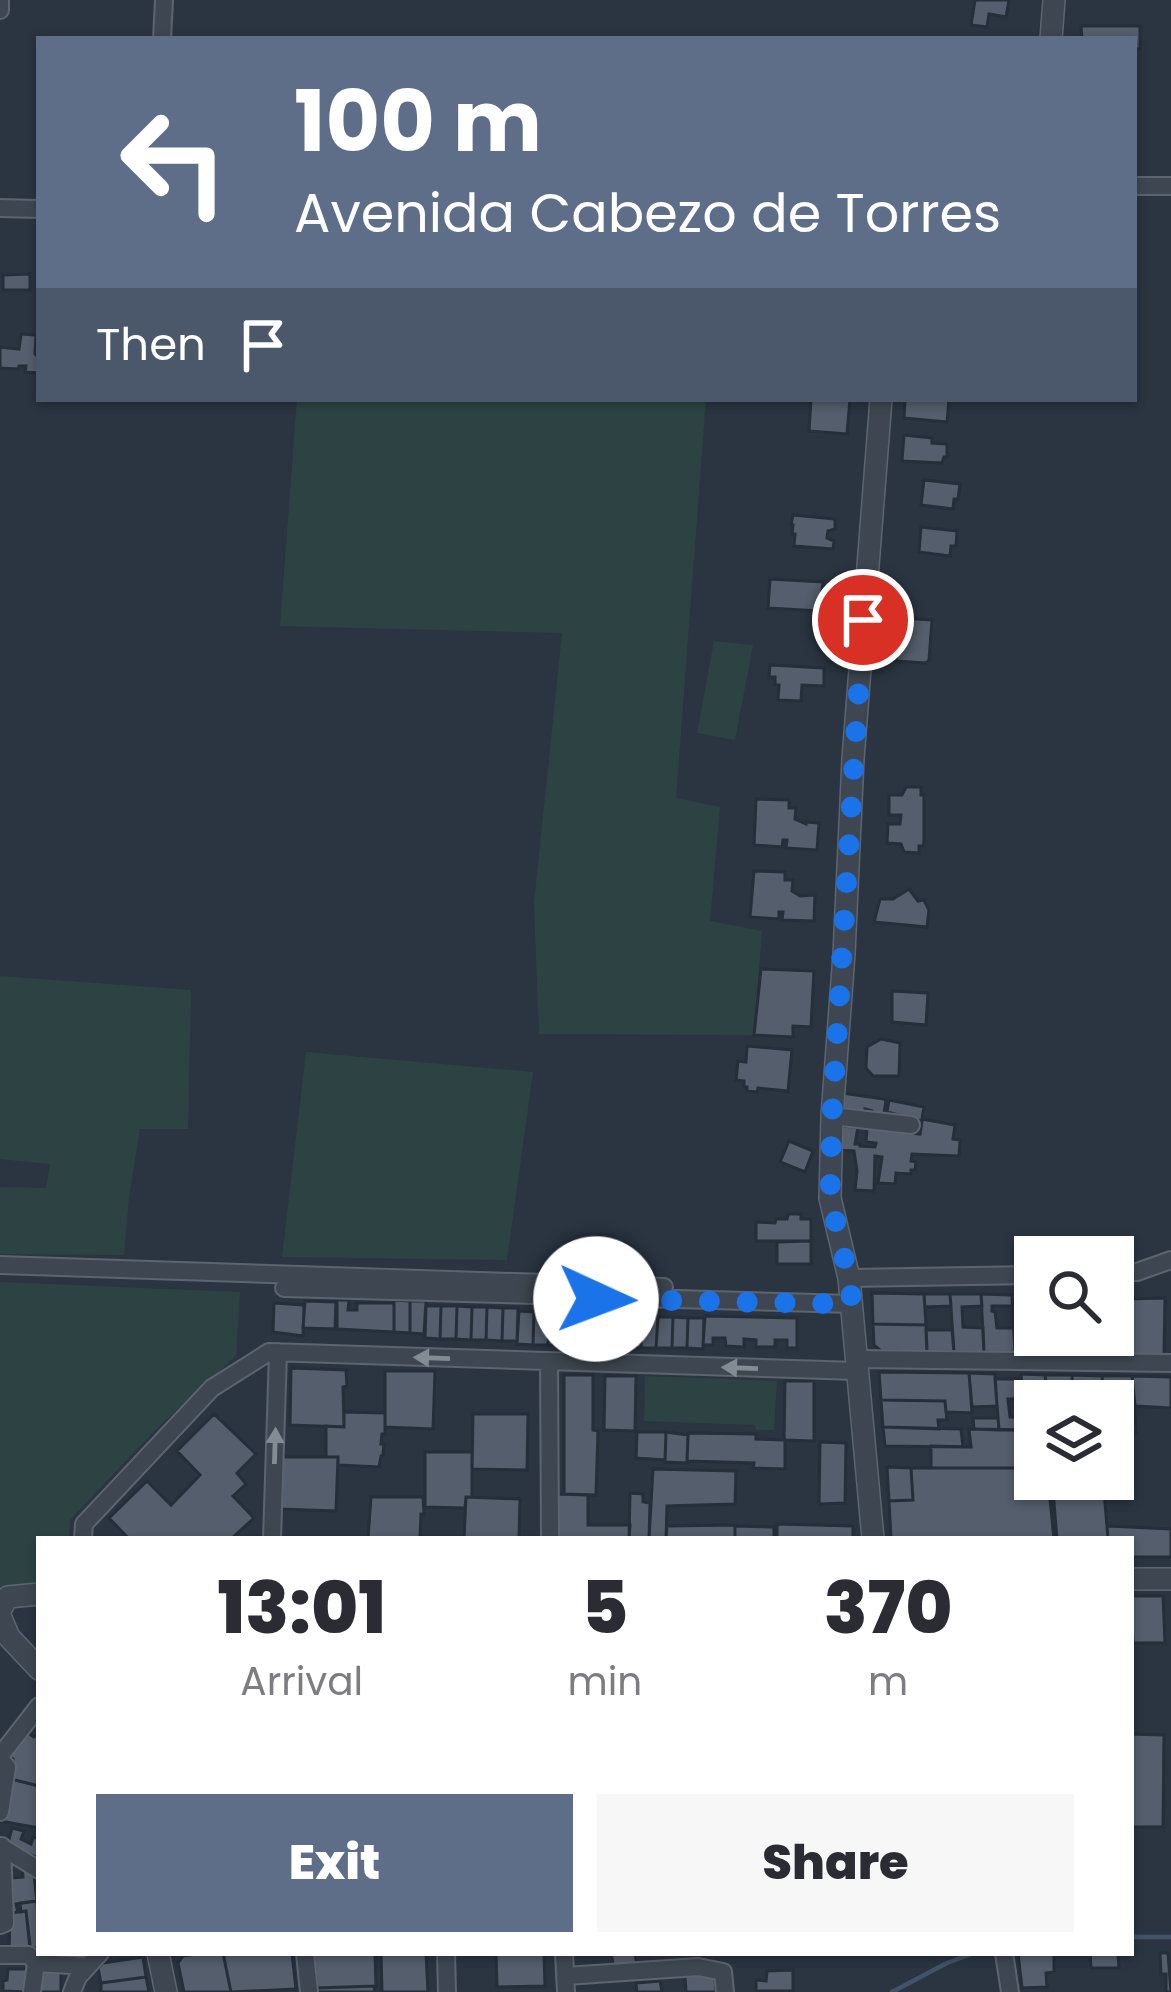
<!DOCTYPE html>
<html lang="en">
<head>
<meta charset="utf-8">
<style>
  :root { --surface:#fff; --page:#f7f7f7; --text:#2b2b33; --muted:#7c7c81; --accent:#5e6e88 }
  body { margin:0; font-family:Poppins,sans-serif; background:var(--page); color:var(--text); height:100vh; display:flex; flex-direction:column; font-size:45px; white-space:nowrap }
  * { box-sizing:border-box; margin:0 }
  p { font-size:39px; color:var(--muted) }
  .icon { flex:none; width:66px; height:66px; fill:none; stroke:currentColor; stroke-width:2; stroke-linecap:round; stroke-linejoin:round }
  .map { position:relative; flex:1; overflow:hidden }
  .side { position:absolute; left:36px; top:1536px; width:1098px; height:420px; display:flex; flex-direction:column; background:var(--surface); border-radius:0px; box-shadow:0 3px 9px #0004 }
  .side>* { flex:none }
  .hud { position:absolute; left:36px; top:36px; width:1101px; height:366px; border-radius:0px; box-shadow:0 3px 9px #0004; background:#5e6e88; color:#fff; overflow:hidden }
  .controls { position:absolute; left:1014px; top:1236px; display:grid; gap:24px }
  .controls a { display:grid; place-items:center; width:120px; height:120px; border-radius:0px; background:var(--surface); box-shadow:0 3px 9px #0004; font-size:60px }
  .pin { position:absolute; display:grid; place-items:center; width:102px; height:102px; color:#fff; margin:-51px; border:6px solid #fff; border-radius:50%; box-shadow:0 3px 12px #0007 }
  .me { position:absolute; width:132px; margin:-66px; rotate:92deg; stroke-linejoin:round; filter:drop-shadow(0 0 9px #0008) }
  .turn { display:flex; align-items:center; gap:42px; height:252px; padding:0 60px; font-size:54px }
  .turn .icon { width:156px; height:156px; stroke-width:2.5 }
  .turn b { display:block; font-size:84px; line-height:102px }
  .then { display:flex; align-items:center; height:114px; padding:0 60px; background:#0003; gap:24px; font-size:45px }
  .eta { display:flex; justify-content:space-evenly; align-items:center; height:204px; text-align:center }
  .eta b { font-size:72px; font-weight:800; line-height:84px }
  .action { display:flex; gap:24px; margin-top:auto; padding:24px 60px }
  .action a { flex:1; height:138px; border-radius:0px; background:var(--accent); color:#fff; font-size:48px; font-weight:800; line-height:138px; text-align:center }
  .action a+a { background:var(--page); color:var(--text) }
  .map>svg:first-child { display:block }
</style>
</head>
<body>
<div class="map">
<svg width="1171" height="1992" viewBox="0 0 1171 1992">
  <rect width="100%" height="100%" fill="#2a3541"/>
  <path fill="#2d4343" d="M297,399H706L676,798L720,807L710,921L762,931L754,1035L539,1034L534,903L562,633L280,626Z
    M714,641L753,645L735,740L697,733Z
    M0,976L191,990L188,1129H140L129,1197L124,1255L0,1254V1187L46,1188L50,1164L0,1159Z
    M306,1052L533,1072L507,1260L282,1257Z
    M0,1282L240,1292L236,1356L154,1431L70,1520L69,1539H39V1585L3,1589L0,1587Z
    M645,1376L777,1381L774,1430H756L755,1425L644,1421Z"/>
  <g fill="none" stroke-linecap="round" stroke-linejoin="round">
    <path stroke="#415368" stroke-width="4.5" d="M1131,1937H1171
      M892,1992L947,1963L974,1953"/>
  </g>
  <path fill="#545e6c" stroke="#252e39" stroke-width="3" d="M975,0H1009L1006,17L989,14L987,27L971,25Z
    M1081,26H1140V49H1134V39H1082Z
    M30,274V290H3V275Z
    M21,334L36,335L35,354L39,358V373L25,372L26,366H19L18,369L0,368V347L19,349Z
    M811,399H850L847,434L809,431Z
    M905,399H949L947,422L904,418Z
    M904,435L932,438V443L947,444V457H944L942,463L902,461Z
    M924,480L960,484L958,499H954L953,509L921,505Z
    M793,515L835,519V529L828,531L827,538L834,541L833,549L794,546L795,534H792L793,525H791Z
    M921,527L957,531L956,546H951L950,556L919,552Z
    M770,579L823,582L820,611L768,608Z
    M901,618L932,620L929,660L926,663L896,661L897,642L889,631L894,621Z
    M770,665L824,668V686L802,685L801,701L778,700L779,685H775V677H769Z
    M906,787H921V795H924V842L923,846H919V853L904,852L901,844L887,843L888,824H900L901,815H889V795H902Z
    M756,799L789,800V808H796L795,819L806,824V822L819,823L817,850L786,848L787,840H783L782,847L754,845Z
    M754,871L785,872V880H793L792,891L800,896L815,895L814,921L782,920L783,912H779V919L750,917Z
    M909,889L918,901L924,900L929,910L927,927L874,922L880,899H893Z
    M761,969L814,971L811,1027L793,1026V1037L754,1035Z
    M892,991L928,993L926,1025L892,1022Z
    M881,1039L900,1043L899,1076H873L866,1068L867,1047Z
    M747,1046L792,1050L788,1091L758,1088L757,1092L747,1091V1087H744V1081L736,1080L738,1061L746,1062Z
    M842,1093L884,1099L886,1101L883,1119L872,1117V1111L865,1109V1113L840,1109Z
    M889,1100L924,1107L922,1119L955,1125L953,1139L960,1140L959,1156L912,1154L911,1161L916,1162L915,1170H911V1174L896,1173L895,1184L878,1183L882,1157L875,1156L874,1191L855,1190L857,1171L854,1151L836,1150L837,1126L858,1127L855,1144H860V1146L875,1147L876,1143L866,1142L867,1128L920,1134L922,1121L887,1112Z
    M789,1141L813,1151L805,1172L780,1162Z
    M788,1214H801V1219H811V1241H756V1222L775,1223L776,1219H787Z
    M811,1241V1264H777V1242Z
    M872,1293L924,1294L926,1325L873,1324Z
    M1035,1293V1335H1043L1044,1354L1015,1353L1012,1295Z
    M924,1294H950L951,1306L925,1307Z
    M950,1294H981L982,1306L962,1307L963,1327L983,1328L984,1353L954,1352Z
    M981,1294L1012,1295L1013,1306H992V1311L995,1312L997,1328H1014L1015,1353H984Z
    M1113,1296H1128L1131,1355L1074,1354L1073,1335H1113Z
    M1165,1298L1164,1356L1131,1355L1128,1299Z
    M337,1300H349L348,1310H357V1303H394V1332L337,1329Z
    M394,1300L410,1301V1333L394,1332Z
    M305,1301L336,1302L335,1329L303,1328Z
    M410,1301H426L424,1334L410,1333Z
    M274,1303L304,1305L303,1336L273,1332Z
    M426,1306H441L440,1339L425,1338Z
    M441,1306H457L456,1339H440Z
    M457,1306L472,1307L471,1340L456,1339Z
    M472,1307H487L486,1340H471Z
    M487,1307L503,1308L502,1341L486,1340Z
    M503,1308H518L517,1341H502Z
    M519,1311L534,1312L533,1345L517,1344Z
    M534,1312L549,1313L548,1345H533Z
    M549,1313L565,1314L564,1346L548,1345Z
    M565,1314H581L580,1346H564Z
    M581,1314L596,1315L595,1347L580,1346Z
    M596,1315H611L610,1347H595Z
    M611,1315L627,1316L626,1347H610Z
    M627,1316H642L641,1348L626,1347Z
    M642,1316L658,1317L656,1348H641Z
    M705,1316L797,1318V1348H787V1340H775V1347H756V1340L744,1339V1347L726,1346L725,1338H713V1345H703Z
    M658,1317H673L672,1348H656Z
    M673,1317L688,1318L687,1348H672Z
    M688,1318H704L703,1349L687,1348Z
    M873,1324L926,1325L927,1352L881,1351L874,1345Z
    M926,1330H952L954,1352H927Z
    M1043,1335H1073L1074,1354H1044Z
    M291,1368L346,1370L347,1386L343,1387L344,1427L290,1425Z
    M385,1371H435L433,1429L385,1427Z
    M879,1372L969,1373L972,1413L946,1412L945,1401L881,1400Z
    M969,1373L995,1374L997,1406L972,1407Z
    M1021,1374L1045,1375L1048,1401H1035V1430H1025Z
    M564,1375H593V1430L598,1431L596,1495L564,1494Z
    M1045,1375H1072L1073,1401H1048Z
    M1072,1375L1102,1376L1104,1401H1073Z
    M605,1376H636L635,1431L604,1430Z
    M1102,1376H1132L1136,1432L1113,1431V1401H1104Z
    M1132,1376L1171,1377V1408L1135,1406Z
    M995,1379H1021L1022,1399H1008L1010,1417H1024L1025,1430H999Z
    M785,1381H814V1441L784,1440Z
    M881,1400L945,1401L947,1420H938L939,1429L883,1427Z
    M344,1412L385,1413V1434H382L381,1444H384L383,1455L381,1456L379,1467L338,1465V1457H326V1426L344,1427Z
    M214,1414L256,1454L237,1473L246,1484L233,1496L254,1518L231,1539H129L109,1518L147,1481L171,1505L200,1475L177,1451Z
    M473,1414H528L527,1470L472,1469Z
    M973,1418H998L999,1430L974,1429Z
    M883,1427L961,1429L963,1447L885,1446Z
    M969,1429L1035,1430V1468H931V1446L971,1447Z
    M637,1432H666L665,1460L636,1458Z
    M666,1432L688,1435L687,1463L665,1462Z
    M688,1433L756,1434V1439L785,1440V1469L753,1468L754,1463L687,1461Z
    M820,1442L846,1443L845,1503L819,1504Z
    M425,1452H472V1497H466L465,1508L425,1507Z
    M281,1457H338L336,1511L279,1509Z
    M887,1467L911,1468L913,1500L889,1501Z
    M911,1468H1035V1479H1048L1054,1539H891L889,1501L913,1500Z
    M653,1469L736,1471L735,1504L667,1506L666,1539H649Z
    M1052,1479H1103L1108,1539H1057Z
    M630,1493L643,1494V1502L650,1503L649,1539H629Z
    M557,1494L588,1495V1525H630L629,1539H556Z
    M371,1497H423L424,1514H421L420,1537L423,1539H368Z
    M466,1497L520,1499L519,1539H464Z
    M777,1524L853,1526V1539H777Z
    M735,1525V1539H666L667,1526Z
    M735,1526L774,1527V1539H735Z
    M1107,1526L1171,1529V1557H1131V1539H1108Z
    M1131,1596H1163L1165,1643H1133Z
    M22,1729L34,1737L39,1734V1786L11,1779L13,1759L5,1754Z
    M1131,1734L1164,1735L1163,1827H1131Z
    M11,1779L39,1786V1828L0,1821Z
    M12,1828L24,1831L21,1839L31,1844L33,1837L39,1839V1858L7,1847Z
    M22,1867L34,1875L37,1901L16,1904L18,1912L11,1913L9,1878L23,1877Z
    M37,1901L39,1948H30L26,1911L21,1912L20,1903Z
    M26,1911L31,1953H9L10,1913Z
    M203,1953H223L231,1992H184L178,1963L183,1956Z
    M223,1953H292L296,1989L231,1992Z
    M313,1953H375L376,1986L317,1988Z
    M381,1953H426L428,1992H382Z
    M496,1953H544L545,1986L497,1987Z
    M611,1953H635L637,1967L614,1969Z
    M1018,1953H1054V1972L1046,1973L1047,1987L1022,1988Z
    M1090,1953H1118L1119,1968H1091Z
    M1160,1953H1168L1171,1992H1166V1974H1161Z
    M143,1957L146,1977L101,1983L98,1968L103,1963Z
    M38,1968H61V1992H37Z
    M8,1969H30L28,1992L3,1991V1981L7,1980Z
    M793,1970V1991H756V1980L766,1981L767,1971Z
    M710,1973L715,1978L716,1992H686L685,1976Z
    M146,1977L149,1992H101V1983Z
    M660,1981L662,1992H637L636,1983Z
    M374,1986L375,1992H318L317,1988Z"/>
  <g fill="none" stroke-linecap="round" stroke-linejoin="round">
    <defs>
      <path id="minor" d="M0,10V0
        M162,39L164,0
        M1134,186H1171
        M0,208L39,209
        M832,1116L911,1125
        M0,1265L664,1287
        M1113,1273L1137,1272L1171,1260
        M849,1278L1035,1275
        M284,1288L852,1304
        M856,1359L1171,1363
        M549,1361L550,1539
        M83,1539L84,1524L212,1388L269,1352L857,1371
        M272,1539L278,1352
        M0,1756L39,1706
        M0,1759L7,1767L0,1812
        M0,1846L39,1870
        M0,1925L5,1923L2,1846
        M305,1953L309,1992
        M446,1953L447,1992
        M564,1953L566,1992
        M1004,1953L1010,1992
        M0,1955H29L36,1963
        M566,1976L698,1967L723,1972L725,1992
        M32,1992L36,1963L88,1966
        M72,1992L78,1977L100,1953"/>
      <path id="tertiary" d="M1051,39L1054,0
        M873,1539L849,1278L830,1198L832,1116L844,954L853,759L881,399
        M1131,1579H1171
        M0,1610L8,1597L39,1594
        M0,1616L9,1637L39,1669
        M158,1953L166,1992"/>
    </defs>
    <use href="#minor" stroke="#5c656f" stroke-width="20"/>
    <use href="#tertiary" stroke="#5c656f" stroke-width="24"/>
    <use href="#minor" stroke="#3e4751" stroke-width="16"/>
    <use href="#tertiary" stroke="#3e4751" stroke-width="21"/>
  </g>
  <defs><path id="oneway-solid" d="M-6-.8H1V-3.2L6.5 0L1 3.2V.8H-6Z" transform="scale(3)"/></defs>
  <g fill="#838b94">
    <use href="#oneway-solid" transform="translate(432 1358) rotate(-178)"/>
    <use href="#oneway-solid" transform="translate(740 1368) rotate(-178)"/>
    <use href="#oneway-solid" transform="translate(275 1446) rotate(-88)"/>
  </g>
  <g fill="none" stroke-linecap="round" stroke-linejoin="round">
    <path stroke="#1a73e8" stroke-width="21" stroke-dasharray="0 37.8" d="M596,1299L852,1304L849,1278L830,1198L832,1115L863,620"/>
  </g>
</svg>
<div class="controls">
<a><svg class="icon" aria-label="search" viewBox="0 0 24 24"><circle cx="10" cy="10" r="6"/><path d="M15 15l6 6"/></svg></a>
<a><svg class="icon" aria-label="layers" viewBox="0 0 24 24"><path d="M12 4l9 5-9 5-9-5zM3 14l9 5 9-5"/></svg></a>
</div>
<div class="pin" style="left:863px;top:620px;background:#d93025"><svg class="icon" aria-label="arrive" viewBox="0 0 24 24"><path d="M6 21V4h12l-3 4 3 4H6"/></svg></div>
<svg class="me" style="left:596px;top:1299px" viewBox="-20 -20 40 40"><circle r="19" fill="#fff"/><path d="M0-13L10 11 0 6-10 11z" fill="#1a73e8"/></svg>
<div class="hud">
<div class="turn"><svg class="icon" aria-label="left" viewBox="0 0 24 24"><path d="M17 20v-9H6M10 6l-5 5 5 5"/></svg><div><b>100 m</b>Avenida Cabezo de Torres</div></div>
<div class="then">Then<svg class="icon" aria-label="arrive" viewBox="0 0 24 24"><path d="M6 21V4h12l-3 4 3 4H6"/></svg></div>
</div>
<section class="side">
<div class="eta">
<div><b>13:01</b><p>Arrival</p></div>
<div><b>5</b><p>min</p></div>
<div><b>370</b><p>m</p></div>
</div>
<div class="action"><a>Exit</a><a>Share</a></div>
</section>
</div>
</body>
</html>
